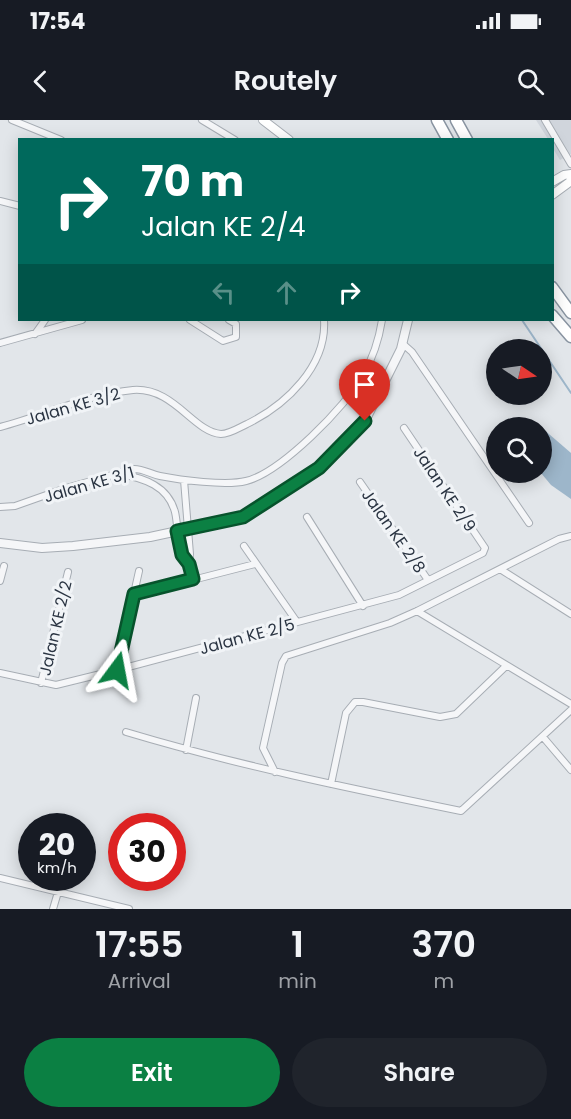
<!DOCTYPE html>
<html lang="en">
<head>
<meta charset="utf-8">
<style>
  :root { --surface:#171b24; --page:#20242c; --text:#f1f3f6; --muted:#9ea1a6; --accent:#0b8043 }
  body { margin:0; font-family:Poppins,sans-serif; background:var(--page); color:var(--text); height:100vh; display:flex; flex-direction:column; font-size:22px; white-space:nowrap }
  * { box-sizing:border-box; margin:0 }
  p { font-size:20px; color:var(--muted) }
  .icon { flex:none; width:33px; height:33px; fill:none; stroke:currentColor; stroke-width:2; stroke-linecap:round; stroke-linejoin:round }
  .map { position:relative; height:789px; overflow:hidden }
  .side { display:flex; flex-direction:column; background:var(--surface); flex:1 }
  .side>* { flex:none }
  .guide { position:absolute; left:18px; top:18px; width:536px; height:183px; border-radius:0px; box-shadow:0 3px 15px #0003; background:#00695c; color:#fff; overflow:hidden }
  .needle { width:39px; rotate:103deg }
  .fabs { position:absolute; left:486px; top:219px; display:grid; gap:12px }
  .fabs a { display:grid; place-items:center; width:66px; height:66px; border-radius:50%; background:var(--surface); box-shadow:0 3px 15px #0003; font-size:30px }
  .speed { position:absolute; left:18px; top:693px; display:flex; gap:12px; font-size:30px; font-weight:700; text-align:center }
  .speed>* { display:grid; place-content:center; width:78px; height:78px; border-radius:50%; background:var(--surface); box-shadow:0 3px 15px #0003; line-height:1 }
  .speed small { font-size:15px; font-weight:400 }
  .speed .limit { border:9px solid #d22; background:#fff; color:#111 }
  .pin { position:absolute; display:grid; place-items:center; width:51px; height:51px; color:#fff; margin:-62px -26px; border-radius:50% 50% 50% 0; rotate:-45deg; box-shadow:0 0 6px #0007 }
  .pin .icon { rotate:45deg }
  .me { position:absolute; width:66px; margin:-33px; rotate:13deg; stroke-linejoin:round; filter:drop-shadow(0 0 4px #0008) }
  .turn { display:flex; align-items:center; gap:21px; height:126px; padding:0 24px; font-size:27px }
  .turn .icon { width:78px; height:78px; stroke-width:2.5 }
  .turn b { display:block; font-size:42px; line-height:51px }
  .lanes { display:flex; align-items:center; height:57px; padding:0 24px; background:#0003; justify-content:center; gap:30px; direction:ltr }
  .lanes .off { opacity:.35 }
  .eta { display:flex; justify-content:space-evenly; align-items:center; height:102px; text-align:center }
  .eta b { font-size:36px; font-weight:600; line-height:42px }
  .button { display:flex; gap:12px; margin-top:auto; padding:12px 24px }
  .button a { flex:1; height:69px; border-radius:36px; background:var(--accent); color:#fff; font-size:24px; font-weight:600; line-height:69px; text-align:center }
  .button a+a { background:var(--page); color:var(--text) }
  .status { display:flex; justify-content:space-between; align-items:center; height:42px; padding:0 30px; background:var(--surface); direction:ltr }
  .status svg { height:16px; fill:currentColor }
  header { display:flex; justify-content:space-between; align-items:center; height:78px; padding:0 24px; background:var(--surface); font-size:27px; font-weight:600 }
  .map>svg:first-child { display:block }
</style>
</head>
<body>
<div class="status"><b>17:54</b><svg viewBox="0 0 49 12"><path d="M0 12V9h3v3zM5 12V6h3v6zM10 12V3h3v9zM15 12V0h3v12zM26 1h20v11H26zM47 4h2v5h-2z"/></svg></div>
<header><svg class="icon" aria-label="back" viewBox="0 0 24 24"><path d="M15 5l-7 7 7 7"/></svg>Routely<svg class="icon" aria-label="search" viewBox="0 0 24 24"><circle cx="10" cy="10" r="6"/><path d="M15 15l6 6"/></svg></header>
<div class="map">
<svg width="571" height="789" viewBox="0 0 571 789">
  <rect width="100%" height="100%" fill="#e2e6ea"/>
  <path fill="#d0d5dc" d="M536,0H571V34L560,40L552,27V20L548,19Z"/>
  <path fill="#9db6ca" d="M542,308L571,333V379L551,365L541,353Z"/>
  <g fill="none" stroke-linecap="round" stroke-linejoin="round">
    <path stroke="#9db6ca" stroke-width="2" d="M522,200L571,273"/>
    <defs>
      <path id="minor" d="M12,0L61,20
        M202,0L235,20
        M545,0L571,44
        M0,81L20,86
        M190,200L223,221L236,217V204L229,200
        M35,214L45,200
        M0,223L82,200
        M403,224L412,232L529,403
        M0,307C43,296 88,274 133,270C174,267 193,312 221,314C230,314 240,307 247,304C286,285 327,246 324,200
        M120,354C144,358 168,366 175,392C178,405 177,420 182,434C185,443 190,450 193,459
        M184,360L190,434L189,444
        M360,362L428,460
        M0,387L15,386L66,368L134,349C144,349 150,354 160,356C180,360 226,366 246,361C280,353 347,286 363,255C373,238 379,219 382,200
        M307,397L363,486
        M244,426L297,502
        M500,449L571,494
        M0,461L4,446
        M134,475L255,444
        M417,491L571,584
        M117,550L139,451
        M0,553L56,565L117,550L399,475L483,433L485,428L404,308
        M41,563L68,452
        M126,612C236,645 348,668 461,691L571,590
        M543,617L571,650
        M186,630L196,578
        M275,652L263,628L282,543L286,536L390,503L417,491L559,419L571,416
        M331,664L346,593L355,582H363L440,597L456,594L506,546
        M0,758L129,789
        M53,789L58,772"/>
      <path id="tertiary" d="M0,423L42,428L73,426L150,417L243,397L319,348L365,301L401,229L408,200"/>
      <path id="secondary" d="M263,0L289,20
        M552,62L564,55L571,54
        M552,75L571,61"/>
      <path id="motorway" d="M437,0L448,20
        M456,0L467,20
        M552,167L571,193
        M552,195L571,217"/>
    </defs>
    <use href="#minor" stroke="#a7adb4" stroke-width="8"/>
    <use href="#tertiary" stroke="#a7adb4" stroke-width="10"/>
    <use href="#secondary" stroke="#a7adb4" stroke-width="10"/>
    <use href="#motorway" stroke="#8994a1" stroke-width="13"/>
    <use href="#minor" stroke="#f5f6f8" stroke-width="6"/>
    <use href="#tertiary" stroke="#f5f6f8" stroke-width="8"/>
    <use href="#secondary" stroke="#fff" stroke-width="8"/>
    <use href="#motorway" stroke="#fff" stroke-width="10"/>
  </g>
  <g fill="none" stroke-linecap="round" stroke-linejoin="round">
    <defs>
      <path id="route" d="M117,550L134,474L193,459L189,444L182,435L177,411L243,397L319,348L365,301"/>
    </defs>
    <use href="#route" stroke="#07532c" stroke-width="15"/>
    <use href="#route" stroke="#0b8043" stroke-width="10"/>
  </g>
  <g text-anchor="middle" stroke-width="6" stroke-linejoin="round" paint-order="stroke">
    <g font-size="16" fill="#2a3442" stroke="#f1f4f7">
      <text transform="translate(73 286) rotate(-16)" y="6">Jalan KE 3/2</text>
      <text transform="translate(89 364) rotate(-16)" y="6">Jalan KE 3/1</text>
      <text transform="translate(445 369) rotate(56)" y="6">Jalan KE 2/9</text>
      <text transform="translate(394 411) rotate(55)" y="6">Jalan KE 2/8</text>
      <text transform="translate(55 508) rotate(-77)" y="6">Jalan KE 2/2</text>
      <text transform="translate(247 516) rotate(-15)" y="6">Jalan KE 2/5</text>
    </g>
  </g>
</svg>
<div class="fabs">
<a><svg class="needle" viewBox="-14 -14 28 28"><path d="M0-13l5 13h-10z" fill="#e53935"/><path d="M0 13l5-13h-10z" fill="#9ea1a6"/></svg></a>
<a><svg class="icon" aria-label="search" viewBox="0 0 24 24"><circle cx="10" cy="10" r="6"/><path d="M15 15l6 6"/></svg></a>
</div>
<div class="speed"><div>20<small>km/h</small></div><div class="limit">30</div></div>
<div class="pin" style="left:365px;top:301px;background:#d93025"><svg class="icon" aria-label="arrive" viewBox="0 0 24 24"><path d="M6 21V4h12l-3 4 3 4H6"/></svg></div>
<svg class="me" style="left:117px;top:550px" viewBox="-20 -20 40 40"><path d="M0-17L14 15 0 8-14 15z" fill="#0b8043" stroke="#fff" stroke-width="4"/></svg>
<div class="guide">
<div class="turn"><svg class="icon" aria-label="right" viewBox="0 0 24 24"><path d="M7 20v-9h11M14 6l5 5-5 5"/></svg><div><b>70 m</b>Jalan KE 2/4</div></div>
<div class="lanes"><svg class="icon off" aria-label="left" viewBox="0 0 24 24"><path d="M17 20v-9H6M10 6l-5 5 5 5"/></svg><svg class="icon off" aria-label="ahead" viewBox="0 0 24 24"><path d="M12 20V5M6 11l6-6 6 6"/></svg><svg class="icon" aria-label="right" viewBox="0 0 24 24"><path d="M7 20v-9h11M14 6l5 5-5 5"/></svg></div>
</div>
</div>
<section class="side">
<div class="eta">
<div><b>17:55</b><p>Arrival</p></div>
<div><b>1</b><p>min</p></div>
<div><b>370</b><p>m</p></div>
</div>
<div class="button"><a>Exit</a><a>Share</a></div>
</section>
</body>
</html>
